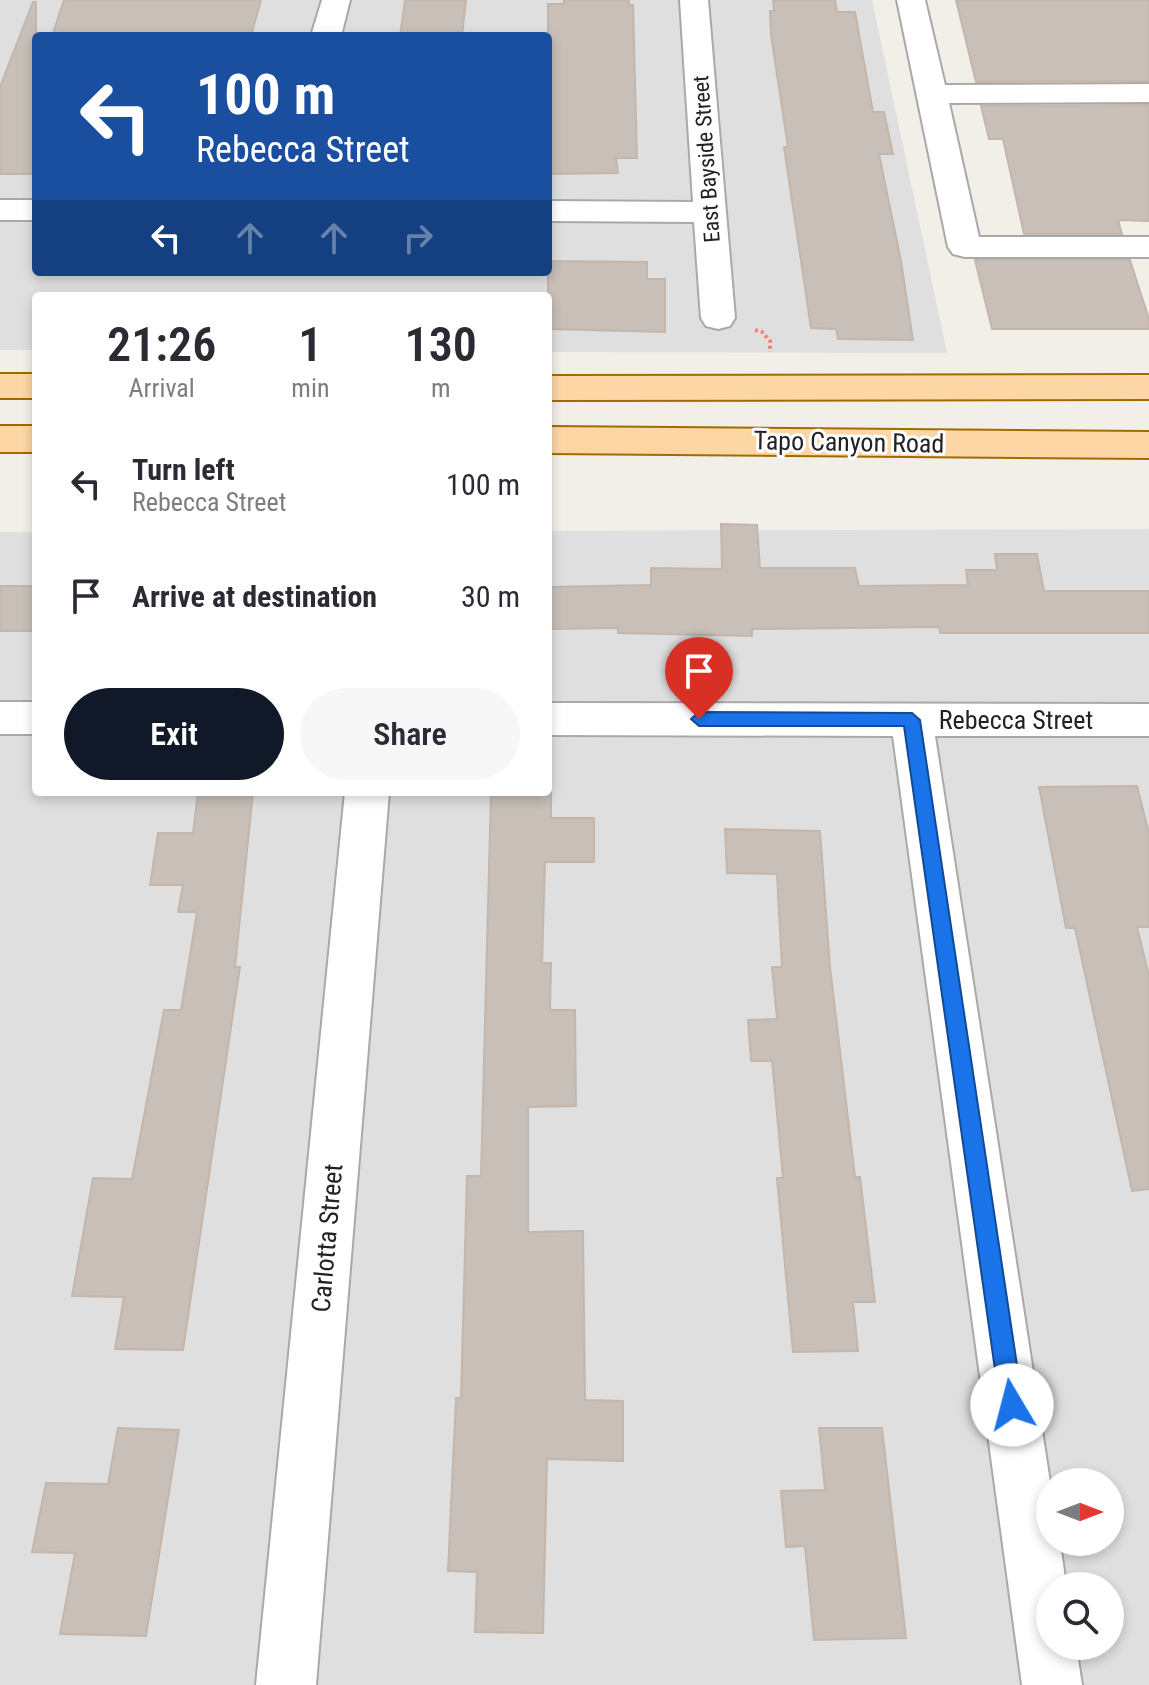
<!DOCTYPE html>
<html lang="en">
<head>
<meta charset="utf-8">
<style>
  :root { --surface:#fff; --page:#f7f7f7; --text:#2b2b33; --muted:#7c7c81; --accent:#111827 }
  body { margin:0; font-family:"Roboto Condensed",sans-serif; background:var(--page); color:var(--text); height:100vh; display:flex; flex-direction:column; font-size:30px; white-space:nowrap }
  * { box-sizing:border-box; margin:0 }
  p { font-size:26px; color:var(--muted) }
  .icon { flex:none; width:44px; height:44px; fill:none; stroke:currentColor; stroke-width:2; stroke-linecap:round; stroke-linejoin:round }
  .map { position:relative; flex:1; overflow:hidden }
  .panel { position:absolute; left:32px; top:292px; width:520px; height:504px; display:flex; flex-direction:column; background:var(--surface); border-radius:8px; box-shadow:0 4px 12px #0003 }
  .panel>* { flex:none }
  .banner { position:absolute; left:32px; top:32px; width:520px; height:244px; border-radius:8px; box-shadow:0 4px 12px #0003; background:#1a4fa0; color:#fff; overflow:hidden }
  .needle { width:52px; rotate:90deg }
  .tools { position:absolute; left:1036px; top:1468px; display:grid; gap:16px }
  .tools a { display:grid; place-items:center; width:88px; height:88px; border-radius:50%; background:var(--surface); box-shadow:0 4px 12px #0003; font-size:40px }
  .pin { position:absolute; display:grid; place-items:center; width:68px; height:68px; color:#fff; margin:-82px -34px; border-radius:50% 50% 50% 0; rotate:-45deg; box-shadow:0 0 8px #0007 }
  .pin .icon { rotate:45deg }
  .me { position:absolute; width:88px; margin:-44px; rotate:352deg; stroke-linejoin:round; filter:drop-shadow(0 0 6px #0008) }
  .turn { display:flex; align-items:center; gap:28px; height:168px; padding:0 32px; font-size:36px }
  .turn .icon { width:104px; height:104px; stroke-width:2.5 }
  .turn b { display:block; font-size:56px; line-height:68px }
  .lanes { display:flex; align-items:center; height:76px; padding:0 32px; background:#0003; justify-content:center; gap:40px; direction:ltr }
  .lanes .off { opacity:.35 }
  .eta { display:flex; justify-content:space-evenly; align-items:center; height:136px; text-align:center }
  .eta b { font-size:48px; font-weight:600; line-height:56px }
  .action { display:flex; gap:16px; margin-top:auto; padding:16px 32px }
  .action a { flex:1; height:92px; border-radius:48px; background:var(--accent); color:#fff; font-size:32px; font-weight:600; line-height:92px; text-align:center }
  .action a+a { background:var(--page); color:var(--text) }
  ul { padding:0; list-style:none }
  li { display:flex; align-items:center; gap:24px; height:112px; padding:0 32px }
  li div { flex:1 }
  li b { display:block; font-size:30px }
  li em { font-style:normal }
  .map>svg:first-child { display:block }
</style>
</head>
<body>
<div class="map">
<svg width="1149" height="1685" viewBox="0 0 1149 1685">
  <rect width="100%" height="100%" fill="#f2efe9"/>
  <path fill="#e0dfdf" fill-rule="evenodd" d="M0,0H872L947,353L548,352V296H36V350H0ZM36,36H548V272H36Z
    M1149,529V1685H0V532H36V792H548V531ZM1050,1482H1110V1542H1050ZM1050,1586H1110V1646H1050Z"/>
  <path fill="#c7bfb8" stroke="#c4b6ab" stroke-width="2" d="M64,0H261L251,36H52Z
    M405,0H466L462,36H400Z
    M564,0H629V5H633L637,158H616L618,173L548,174V4H564Z
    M773,0H835L837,12H855L873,112H884L893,154H879L901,261L913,340L838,339L836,329L811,328L784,147H788L771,35L770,11H774Z
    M956,0H1149V81L976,82Z
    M33,2H36V174H0V87Z
    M1149,105V221L1118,220L1122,234H1024L1003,139H989L981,106Z
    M975,260H1130L1149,319V329H992Z
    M548,261L647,262V279H665V332L548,329Z
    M721,524L757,525L760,568H855L859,586L968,585L966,570H997L995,554H1037L1044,591H1149V633H940L939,627L752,629V636L618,633V628L548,629V587L651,585V568L722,569Z
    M0,586H36V631H0Z
    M1137,786L1149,833V927H1137L1149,976V1189L1132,1191L1075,928H1066L1039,787Z
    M198,792H253L235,967H240L183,1350L115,1349L124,1297L72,1296L93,1178L132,1179L164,1010H181L197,912H178L183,885H150L158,833H193Z
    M491,792H551V818H594V862H545L542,963H551L550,1010H575L576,1106L528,1107V1232L583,1231L585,1400L623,1401V1461L547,1459L543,1633L475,1632L477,1572L448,1571L456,1398H461L467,1176H481Z
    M725,829L820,831L830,967L855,1177H860L875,1302H853L858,1351L793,1352L777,1178H783L772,1061H751L748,1020L777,1019L772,967H782L777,874L727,873Z
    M118,1428L179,1430L146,1636L60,1634L75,1553L32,1552L46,1483L108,1484Z
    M819,1428H882L906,1638L814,1640L805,1546L786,1547L781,1491L825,1490Z"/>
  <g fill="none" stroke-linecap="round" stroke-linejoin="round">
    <defs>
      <path id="minor" d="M322,0H350L341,36H311Z
        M680,0H708L735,318L730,326L718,329L706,326L701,318L694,222L548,221V201L693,202Z
        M897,0H925L945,85L1149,84V102L949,103L979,237H1149V257H965L953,254L948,247Z
        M0,200H36V220H0Z
        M0,702H36V734H0Z
        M548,703L1149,704V736H935L1050,1482V1542H1060L1066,1586H1050V1646H1076L1082,1685H1022L893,736L548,735Z
        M345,792H389L316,1685H256Z"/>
      <path id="major" d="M0,374H36V398H0Z
        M1149,375V399L548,400V376Z
        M0,426H36V452H0Z
        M548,427L1149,432V458L548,453Z"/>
    </defs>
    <use href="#minor" stroke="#a9a9a9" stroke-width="4"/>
    <use href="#major" stroke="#a06b00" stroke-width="4"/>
    <path stroke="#fa8072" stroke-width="4" stroke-dasharray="3 3" stroke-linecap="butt" d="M755,330L762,332L770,341V352"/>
    <use href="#minor" fill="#fff" fill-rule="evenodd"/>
    <use href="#major" fill="#fcd6a4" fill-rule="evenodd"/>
  </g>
  <path fill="#1a73e8" stroke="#114b97" stroke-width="2" d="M699,712L912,713L920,720L1023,1405L1020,1413L1012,1416L1004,1413L1000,1405L904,726H699L691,719Z"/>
  <g text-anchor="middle" stroke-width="6" stroke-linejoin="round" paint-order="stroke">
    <g font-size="22" fill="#222" stroke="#fff">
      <text transform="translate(706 159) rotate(-94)" y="8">East Bayside Street</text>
    </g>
    <g font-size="26" fill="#222" stroke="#fff">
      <text transform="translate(849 442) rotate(1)" y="9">Tapo Canyon Road</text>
      <text x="1016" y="729">Rebecca Street</text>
      <text transform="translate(327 1238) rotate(-85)" y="9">Carlotta Street</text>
    </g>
  </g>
</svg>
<div class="tools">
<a><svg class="needle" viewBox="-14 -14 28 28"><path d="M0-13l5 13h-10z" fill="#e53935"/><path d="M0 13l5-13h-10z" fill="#7c7c81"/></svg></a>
<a><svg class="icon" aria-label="search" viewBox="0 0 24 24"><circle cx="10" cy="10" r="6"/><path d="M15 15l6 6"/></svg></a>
</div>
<div class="pin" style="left:699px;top:719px;background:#d93025"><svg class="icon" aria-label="arrive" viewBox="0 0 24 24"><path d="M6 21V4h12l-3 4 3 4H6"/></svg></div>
<svg class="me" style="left:1012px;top:1405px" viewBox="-20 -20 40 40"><circle r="19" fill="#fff"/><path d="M0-13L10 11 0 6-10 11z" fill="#1a73e8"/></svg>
<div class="banner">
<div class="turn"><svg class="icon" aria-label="left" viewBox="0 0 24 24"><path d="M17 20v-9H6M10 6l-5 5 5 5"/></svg><div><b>100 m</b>Rebecca Street</div></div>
<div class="lanes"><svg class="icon" aria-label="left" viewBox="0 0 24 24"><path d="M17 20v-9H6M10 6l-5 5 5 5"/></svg><svg class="icon off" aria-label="ahead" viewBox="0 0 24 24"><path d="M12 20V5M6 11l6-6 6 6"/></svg><svg class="icon off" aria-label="ahead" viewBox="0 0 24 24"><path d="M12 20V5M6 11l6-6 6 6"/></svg><svg class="icon off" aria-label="right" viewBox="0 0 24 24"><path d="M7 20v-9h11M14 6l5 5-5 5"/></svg></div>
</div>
<section class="panel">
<div class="eta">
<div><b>21:26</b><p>Arrival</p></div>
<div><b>1</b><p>min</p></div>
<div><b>130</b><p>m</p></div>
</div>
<ul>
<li><svg class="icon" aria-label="left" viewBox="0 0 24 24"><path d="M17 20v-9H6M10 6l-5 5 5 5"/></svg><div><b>Turn left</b><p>Rebecca Street</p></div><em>100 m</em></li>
<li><svg class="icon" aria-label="arrive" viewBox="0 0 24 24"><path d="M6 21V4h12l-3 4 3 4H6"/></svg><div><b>Arrive at destination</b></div><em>30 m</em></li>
</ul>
<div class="action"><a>Exit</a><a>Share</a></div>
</section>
</div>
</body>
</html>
